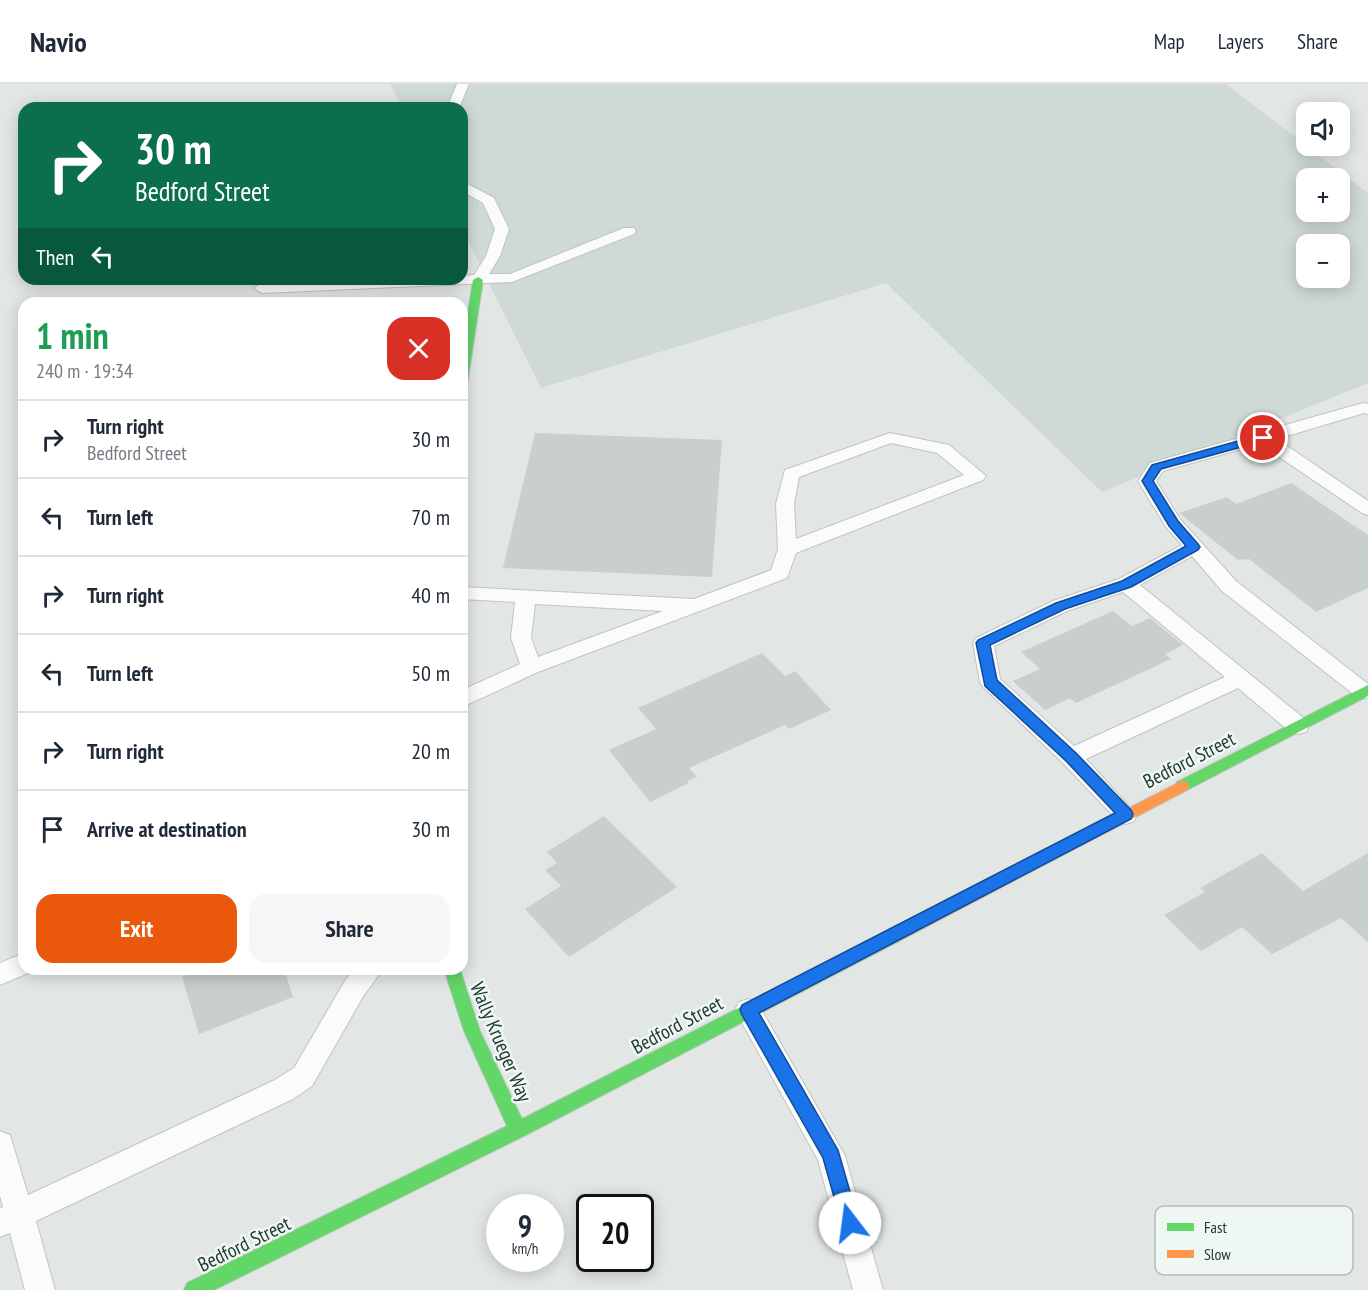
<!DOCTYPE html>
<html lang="en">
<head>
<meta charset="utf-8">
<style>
  :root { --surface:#fff; --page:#f6f6f7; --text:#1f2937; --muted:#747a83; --line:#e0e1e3; --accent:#ea580c }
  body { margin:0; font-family:"PT Sans Narrow",sans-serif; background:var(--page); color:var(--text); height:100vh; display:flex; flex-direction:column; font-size:22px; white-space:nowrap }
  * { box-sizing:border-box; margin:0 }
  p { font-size:20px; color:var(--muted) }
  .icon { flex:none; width:33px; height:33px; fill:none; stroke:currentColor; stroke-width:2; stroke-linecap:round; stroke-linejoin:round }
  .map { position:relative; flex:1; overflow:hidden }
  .drawer { position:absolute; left:18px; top:213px; width:450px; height:678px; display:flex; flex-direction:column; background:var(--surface); border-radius:18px; box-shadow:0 3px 15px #0003 }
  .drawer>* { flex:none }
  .guide { position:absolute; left:18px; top:18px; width:450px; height:183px; border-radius:18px; box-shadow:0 3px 15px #0003; background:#0b6e4f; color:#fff; overflow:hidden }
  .buttons { position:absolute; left:1296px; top:18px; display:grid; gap:12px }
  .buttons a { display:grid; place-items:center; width:54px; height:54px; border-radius:12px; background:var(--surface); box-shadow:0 3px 15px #0003; font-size:30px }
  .speed { position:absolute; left:486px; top:1110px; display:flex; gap:12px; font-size:30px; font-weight:700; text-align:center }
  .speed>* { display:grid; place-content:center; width:78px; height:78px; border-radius:50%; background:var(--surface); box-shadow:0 3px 15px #0003; line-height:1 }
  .speed small { font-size:15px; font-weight:400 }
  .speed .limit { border:3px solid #111; border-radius:9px; background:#fff; color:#111 }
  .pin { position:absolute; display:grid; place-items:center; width:51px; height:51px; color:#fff; margin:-26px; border:3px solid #fff; border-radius:50%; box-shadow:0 2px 6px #0007 }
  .me { position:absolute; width:66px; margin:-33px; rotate:345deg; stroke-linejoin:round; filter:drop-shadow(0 0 4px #0008) }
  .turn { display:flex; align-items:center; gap:21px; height:126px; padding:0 18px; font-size:27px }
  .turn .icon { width:78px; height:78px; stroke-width:2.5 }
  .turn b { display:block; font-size:42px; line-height:51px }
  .then { display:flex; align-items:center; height:57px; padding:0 18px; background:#0003; gap:12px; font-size:22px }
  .round { display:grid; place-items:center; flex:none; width:63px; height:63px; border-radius:18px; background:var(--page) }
  .head { display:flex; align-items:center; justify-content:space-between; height:102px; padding:0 18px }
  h1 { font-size:36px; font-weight:800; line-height:45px; color:#1e9e55 }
  .primary-button { display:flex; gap:12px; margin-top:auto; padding:12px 18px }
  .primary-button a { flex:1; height:69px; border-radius:18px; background:var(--accent); color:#fff; font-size:24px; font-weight:800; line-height:69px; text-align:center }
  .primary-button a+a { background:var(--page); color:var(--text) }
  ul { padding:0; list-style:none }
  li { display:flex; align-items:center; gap:18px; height:78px; padding:0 18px; border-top:2px solid var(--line) }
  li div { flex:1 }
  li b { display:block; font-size:22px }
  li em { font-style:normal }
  header { display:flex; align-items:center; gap:36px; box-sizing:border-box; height:84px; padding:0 30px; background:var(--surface); border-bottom:2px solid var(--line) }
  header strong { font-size:28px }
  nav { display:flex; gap:33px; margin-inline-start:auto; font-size:21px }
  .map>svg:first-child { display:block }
</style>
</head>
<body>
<header>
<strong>Navio</strong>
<nav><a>Map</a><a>Layers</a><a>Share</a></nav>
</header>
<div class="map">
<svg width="1368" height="1206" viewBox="0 0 1368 1206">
  <rect width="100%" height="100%" fill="#e2e7e5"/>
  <path fill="#cfd9d5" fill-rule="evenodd" d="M390,0H1226L1368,109V299L1102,408L886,199L541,304L462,145V24H402ZM1306,94H1340V128H1306ZM1306,160H1340V194H1306Z"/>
  <path fill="#c9cfcc" d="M535,349L722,356L712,493L503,484Z
    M1291,399L1368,451V504L1316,528L1249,475L1238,476L1179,429L1227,413L1236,420Z
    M1113,527L1132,542L1150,534L1183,561L1165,570L1171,575L1076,619L1070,614L1045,626L1013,597L1040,585L1021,568Z
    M762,569L785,592L795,587L831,626L789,645L785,641L689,684L697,693L687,697L689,699L650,718L609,666L656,645L638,624Z
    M604,732L677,803L569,873L525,825L561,802L545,786L557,779L547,768Z
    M1262,769L1303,807L1368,769V858L1341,834L1272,870L1242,843L1201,867L1164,831L1205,808L1200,804Z
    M202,885H284L293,913L199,950L182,893Z"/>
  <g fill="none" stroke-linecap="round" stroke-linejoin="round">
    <defs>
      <path id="lane" d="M457,0H469L459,24H447Z
        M462,97L494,114L509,145L500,172L489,190H510L624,144H634L636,147L634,150L512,198L262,209L254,204L262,199L374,195H462V192L474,191L486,172L495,145L483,119L462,107Z
        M1363,319L1368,320V330L1364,329L1277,355L1368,417V431L1362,429L1260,360L1163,387L1156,397L1180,435L1236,497L1368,600V614L1357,613L1222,507L1192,472L1140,501L1306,636L1309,642L1306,648L1298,650L1290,648L1238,604L1086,675L1137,731L1134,737L1126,740L1118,737L1063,679L983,603L980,598L973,559L976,554L1053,517L1119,495L1182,461L1166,443L1138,397L1150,379ZM1123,508L1225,593L1074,662L1000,595L994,562L1067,527Z
        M890,349L949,361L986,392L983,396L796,469L787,494L538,588L462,623V606L520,580L511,554L515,518L462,515V503L694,515L771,486L778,465L776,420L785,386ZM891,359L937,369L964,391L796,455L794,420L799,393ZM535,520L663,527L538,573L531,554Z
        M24,869V885H34L33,887L0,901V879Z
        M355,885H383L364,911L312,1002L293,1015L36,1137L55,1206H25L10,1149L0,1153V1124L3,1123L0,1112V1047L10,1051L28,1111L273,997L294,984L346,895Z
        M748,915L757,918L845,1072L883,1206H853L818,1076L735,926L739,918Z"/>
      <path id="fast" d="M478,193L483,196L467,301L462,304V267L473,196Z
        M1368,601V612L1187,706H1177L1175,702L1177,698Z
        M895,844L901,846L903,851L901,856L524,1052L214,1206H184L187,1199L507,1042L464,947L444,885H460L480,947L522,1035Z"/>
      <path id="slow" d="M1182,697L1187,698L1189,702L1187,706L901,856L895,858L889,856L887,851L889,846Z"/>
    </defs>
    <use href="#lane" stroke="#bfc4c2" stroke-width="2"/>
    <use href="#fast" stroke="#bec5c2" stroke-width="2"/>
    <use href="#slow" stroke="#bec5c2" stroke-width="2"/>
    <use href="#lane" fill="#fbfbfb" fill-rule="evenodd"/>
    <use href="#fast" fill="#63d668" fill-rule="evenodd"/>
    <use href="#slow" fill="#ff974d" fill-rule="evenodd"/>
  </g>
  <path fill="#1a73e8" stroke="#114b97" stroke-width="1.5" d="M1263,350L1268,354L1267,356L1161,385L1153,397L1178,437L1198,460L1200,463L1198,466L1131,503L1065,525L990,561L997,596L1076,669L1131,726L1133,730L1131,735L759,929L838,1066L859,1139L856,1145L850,1148L843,1145L823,1074L742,931L740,926L742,921L1115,729L1066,677L985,602L976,559L978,556L1056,519L1122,497L1186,462L1169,442L1142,397L1152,381Z"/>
  <g text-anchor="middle" stroke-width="5" stroke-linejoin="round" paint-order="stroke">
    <g font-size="20" fill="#213a32" stroke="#eff7f3">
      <text transform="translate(1189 676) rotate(-27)" y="7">Bedford Street</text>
      <text transform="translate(677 941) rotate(-28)" y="7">Bedford Street</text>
      <text transform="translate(501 958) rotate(67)" y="7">Wally Krueger Way</text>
      <text transform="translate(244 1160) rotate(-26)" y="7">Bedford Street</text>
    </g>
  </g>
  <rect x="1155" y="1122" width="198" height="69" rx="9" fill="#eff7f3" stroke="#b1beb9" stroke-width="1.5"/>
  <rect x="1167" y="1139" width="27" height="8" fill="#63d668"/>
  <rect x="1167" y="1166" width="27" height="8" fill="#ff974d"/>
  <g font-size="16" fill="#213a32">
    <text x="1204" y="1149">Fast</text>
    <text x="1204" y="1176">Slow</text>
  </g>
</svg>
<div class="buttons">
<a><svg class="icon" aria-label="sound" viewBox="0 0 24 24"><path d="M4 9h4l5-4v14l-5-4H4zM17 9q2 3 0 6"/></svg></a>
<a>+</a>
<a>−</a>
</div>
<div class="speed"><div>9<small>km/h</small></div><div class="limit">20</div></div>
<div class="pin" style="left:1263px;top:354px;background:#d93025"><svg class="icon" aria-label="arrive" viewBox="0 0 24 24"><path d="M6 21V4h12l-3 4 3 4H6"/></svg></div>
<svg class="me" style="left:850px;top:1139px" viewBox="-20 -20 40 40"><circle r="19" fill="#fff"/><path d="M0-13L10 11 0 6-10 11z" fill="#1a73e8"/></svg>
<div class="guide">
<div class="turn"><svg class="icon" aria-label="right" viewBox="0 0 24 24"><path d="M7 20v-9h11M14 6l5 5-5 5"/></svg><div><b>30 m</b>Bedford Street</div></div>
<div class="then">Then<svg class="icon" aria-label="left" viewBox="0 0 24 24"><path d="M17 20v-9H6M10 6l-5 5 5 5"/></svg></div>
</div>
<section class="drawer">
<div class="head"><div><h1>1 min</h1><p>240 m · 19:34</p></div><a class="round" style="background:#d93025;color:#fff"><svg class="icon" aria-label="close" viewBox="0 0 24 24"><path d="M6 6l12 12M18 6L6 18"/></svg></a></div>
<ul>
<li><svg class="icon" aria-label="right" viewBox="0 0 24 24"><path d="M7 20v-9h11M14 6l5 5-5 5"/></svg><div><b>Turn right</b><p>Bedford Street</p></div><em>30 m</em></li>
<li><svg class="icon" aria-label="left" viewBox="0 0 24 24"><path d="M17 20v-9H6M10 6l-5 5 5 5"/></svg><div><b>Turn left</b></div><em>70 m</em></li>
<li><svg class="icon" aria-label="right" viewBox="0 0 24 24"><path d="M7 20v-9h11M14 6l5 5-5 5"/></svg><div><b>Turn right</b></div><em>40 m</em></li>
<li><svg class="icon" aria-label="left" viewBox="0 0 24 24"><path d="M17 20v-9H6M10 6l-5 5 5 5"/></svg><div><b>Turn left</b></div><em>50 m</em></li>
<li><svg class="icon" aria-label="right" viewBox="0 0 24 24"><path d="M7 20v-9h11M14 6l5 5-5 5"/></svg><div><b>Turn right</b></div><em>20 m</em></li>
<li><svg class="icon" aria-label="arrive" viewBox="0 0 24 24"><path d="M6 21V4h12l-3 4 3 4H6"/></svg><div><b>Arrive at destination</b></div><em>30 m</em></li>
</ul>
<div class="primary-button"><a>Exit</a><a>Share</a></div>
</section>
</div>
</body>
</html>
